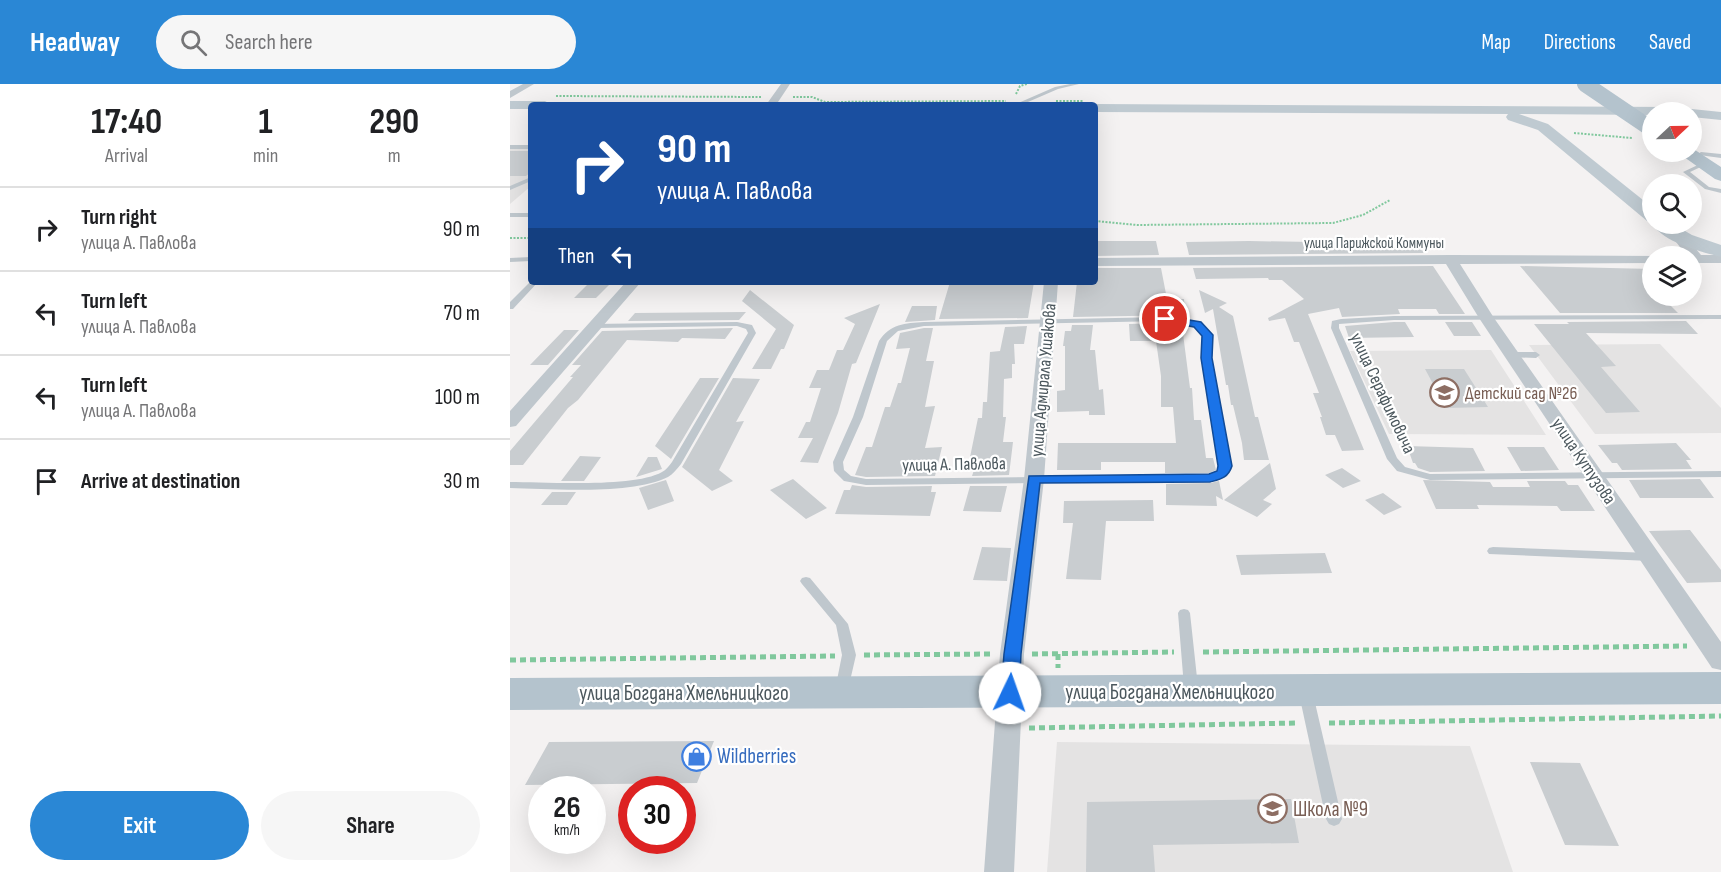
<!DOCTYPE html>
<html lang="en">
<head>
<meta charset="utf-8">
<style>
  :root { --surface:#fff; --page:#f6f6f6; --text:#202124; --muted:#757577; --line:#e0e0e0; --accent:#2a87d5 }
  body { margin:0; font-family:"Sofia Sans Condensed",sans-serif; background:var(--page); color:var(--text); height:100vh; display:flex; flex-direction:column; font-size:22px; white-space:nowrap }
  * { box-sizing:border-box; margin:0 }
  p { font-size:20px; color:var(--muted) }
  .icon { flex:none; width:33px; height:33px; fill:none; stroke:currentColor; stroke-width:2; stroke-linecap:round; stroke-linejoin:round }
  .map { position:relative; flex:1; overflow:hidden }
  .drawer { display:flex; flex-direction:column; background:var(--surface); width:510px }
  .drawer>* { flex:none }
  .top-card { position:absolute; left:18px; top:18px; width:570px; height:183px; border-radius:6px; box-shadow:0 6px 24px #0002; background:#1a4fa0; color:#fff; overflow:hidden }
  .needle { width:39px; rotate:68deg }
  .controls { position:absolute; left:1132px; top:18px; display:grid; gap:12px }
  .controls a { display:grid; place-items:center; width:60px; height:60px; border-radius:50%; background:var(--surface); box-shadow:0 6px 24px #0002; font-size:30px }
  .speed { position:absolute; left:18px; top:692px; display:flex; gap:12px; font-size:30px; font-weight:700; text-align:center }
  .speed>* { display:grid; place-content:center; width:78px; height:78px; border-radius:50%; background:var(--surface); box-shadow:0 6px 24px #0002; line-height:1 }
  .speed small { font-size:15px; font-weight:400 }
  .speed .limit { border:9px solid #d22; background:#fff; color:#111 }
  .pin { position:absolute; display:grid; place-items:center; width:51px; height:51px; color:#fff; margin:-26px; border:3px solid #fff; border-radius:50%; box-shadow:0 2px 6px #0007 }
  .me { position:absolute; width:66px; margin:-33px; rotate:3deg; stroke-linejoin:round; filter:drop-shadow(0 0 4px #0008) }
  .turn { display:flex; align-items:center; gap:21px; height:126px; padding:0 30px; font-size:27px }
  .turn .icon { width:78px; height:78px; stroke-width:2.5 }
  .turn b { display:block; font-size:42px; line-height:51px }
  .then { display:flex; align-items:center; height:57px; padding:0 30px; background:#0003; gap:12px; font-size:22px }
  .eta { display:flex; justify-content:space-evenly; align-items:center; height:102px; text-align:center }
  .eta b { font-size:36px; font-weight:700; line-height:42px }
  .primary-button { display:flex; gap:12px; margin-top:auto; padding:12px 30px }
  .primary-button a { flex:1; height:69px; border-radius:36px; background:var(--accent); color:#fff; font-size:24px; font-weight:700; line-height:69px; text-align:center }
  .primary-button a+a { background:var(--page); color:var(--text) }
  ul { padding:0; list-style:none }
  li { display:flex; align-items:center; gap:18px; height:84px; padding:0 30px; border-top:2px solid var(--line) }
  li div { flex:1 }
  li b { display:block; font-size:22px }
  li em { font-style:normal }
  header { display:flex; align-items:center; gap:36px; box-sizing:border-box; height:84px; padding:0 30px; background:var(--accent); color:#fff }
  header strong { font-size:28px }
  nav { display:flex; gap:33px; margin-inline-start:auto; font-size:21px }
  .search { width:420px; height:54px; background:var(--page); display:flex; align-items:center; gap:15px; box-sizing:border-box; padding:0 21px; border-radius:33px; color:var(--muted); font-size:22px }
  main { display:flex; flex:1; min-height:0 }
  .map>svg:first-child { display:block }
</style>
</head>
<body>
<header>
<strong>Headway</strong>
<div class="search"><svg class="icon" aria-label="search" viewBox="0 0 24 24"><circle cx="10" cy="10" r="6"/><path d="M15 15l6 6"/></svg>Search here</div>
<nav><a>Map</a><a>Directions</a><a>Saved</a></nav>
</header>
<main>
<section class="drawer">
<div class="eta">
<div><b>17:40</b><p>Arrival</p></div>
<div><b>1</b><p>min</p></div>
<div><b>290</b><p>m</p></div>
</div>
<ul>
<li><svg class="icon" aria-label="right" viewBox="0 0 24 24"><path d="M7 20v-9h11M14 6l5 5-5 5"/></svg><div><b>Turn right</b><p>улица А. Павлова</p></div><em>90 m</em></li>
<li><svg class="icon" aria-label="left" viewBox="0 0 24 24"><path d="M17 20v-9H6M10 6l-5 5 5 5"/></svg><div><b>Turn left</b><p>улица А. Павлова</p></div><em>70 m</em></li>
<li><svg class="icon" aria-label="left" viewBox="0 0 24 24"><path d="M17 20v-9H6M10 6l-5 5 5 5"/></svg><div><b>Turn left</b><p>улица А. Павлова</p></div><em>100 m</em></li>
<li><svg class="icon" aria-label="arrive" viewBox="0 0 24 24"><path d="M6 21V4h12l-3 4 3 4H6"/></svg><div><b>Arrive at destination</b></div><em>30 m</em></li>
</ul>
<div class="primary-button"><a>Exit</a><a>Share</a></div>
</section>
<div class="map">
<svg width="1211" height="788" viewBox="0 0 1211 788">
  <rect width="100%" height="100%" fill="#f4f2f2"/>
  <path fill="#e4e3e3" d="M0,61H21V102L0,120Z
    M1150,260L1211,324V349L1085,350L1019,261Z
    M981,266L1036,351L879,350L840,267Z
    M547,658L960,662L1003,788H537Z"/>
  <path fill="#c9cdd0" d="M0,67H21V88L16,92H0Z
    M586,157H646L649,171L585,172Z
    M739,157L861,159L887,157L889,160L908,159L914,169L679,171L676,158Z
    M923,182L955,230H929L926,225H888L890,230L832,233L829,224L798,230L854,366L832,367L825,351H816L810,333H812L803,309H809L789,258H784L775,234L759,237L758,234L794,215L772,196H759L758,194L686,195L683,184Z
    M1010,182L1143,185V212H1151L1168,229H1050Z
    M585,184H651L657,215H674L675,231L563,233L567,198H585Z
    M80,198H102L86,214H64Z
    M440,198H524L518,234L429,235Z
    M240,206L284,241L274,265H271L261,285H242L266,245L232,217Z
    M689,206L717,219L709,223L723,232L745,333H748L759,376H734L732,359L723,321H721L718,301H716L703,225L695,229Z
    M370,220L346,279L342,280L328,329L308,379L290,378L303,354H288L296,338H300L311,304H299L307,286H319L327,266H333L345,240L334,234Z
    M402,222H427L425,236L395,238Z
    M236,228L229,236L118,237L125,229Z
    M1176,237L1188,250L1076,249L1106,282L1091,283L1130,328L1096,329L1024,240H1059L1057,238Z
    M884,238H895L904,253L839,254L835,242Z
    M935,238H962L971,252H944Z
    M655,239L672,242L680,304H682L684,336H691L696,374H703L706,386L699,389H655V378H591V386H547L548,359H666L663,323H651V292L646,257H620L619,240Z
    M562,241H583L580,266H585L589,306L593,305L595,331H579V327L547,328V307L555,306V262H553L555,247H561Z
    M517,242L514,260H504L505,280H502V294L494,295L493,333H496L493,358H503L499,391L462,392L465,383H458L468,334H472L473,318H477L480,268L490,267L495,243Z
    M223,244L215,255L172,254L168,258L117,256L68,316L58,324L13,381H0V367L63,293H60L71,281H62L92,247Z
    M414,244H423L416,277H424L415,323L425,322L415,364L432,363L425,392L356,393L345,391L356,363H362L375,323H380L388,299H391L400,264L386,265L390,249Z
    M54,246H69L38,281H20Z
    M915,285H954L978,323L936,324Z
    M190,294H209L161,375L145,362Z
    M223,294L250,295L226,338L234,337L209,386L223,397L202,407L172,383Z
    M1166,359L1181,376H1176L1182,385L1112,386L1107,379H1102L1088,361Z
    M897,362L963,364L975,387L920,388L908,384L905,379H903Z
    M997,363H1034L1049,386L1011,387Z
    M70,372L91,373L74,397H51Z
    M138,373H147L152,385L126,393Z
    M760,379L766,405L753,416L762,420L747,433L714,416Z
    M832,384L851,397L833,404L815,391Z
    M283,395L317,424L296,435L260,406Z
    M1190,395L1204,414H1130L1119,396Z
    M156,396L164,417L138,426L129,404Z
    M913,396L980,398L983,403H1020L1017,397H1055L1058,401H1068L1085,427H1051L1047,422L967,421L969,425H926Z
    M709,397L713,416L706,412L707,422L656,421V400L700,399Z
    M342,401L356,403L422,402L421,408H426L420,432L325,430L334,406H340Z
    M460,402H497L491,428L453,427Z
    M42,408H66L57,421H31Z
    M873,409L892,423L874,431L855,416Z
    M643,416L644,437H596L591,496L556,495L563,439H553L554,417Z
    M1180,446L1211,486V498L1177,499L1139,447Z
    M472,463L501,464L497,497L463,496Z
    M815,469L822,489L731,491L726,471Z
    M204,657L187,699L15,701L39,658Z
    M1020,678L1070,679L1109,762L1055,761Z
    M781,715L789,759L643,761L645,788H576L577,718Z"/>
  <g fill="none" stroke-linecap="round" stroke-linejoin="round">
    <path stroke="#80c89d" stroke-width="2" stroke-dasharray="2 1.5" stroke-linecap="butt" d="M506,10L510,2L517,0
      M46,12L251,13
      M283,13H302L315,18L496,17
      M546,17H574
      M1064,49L1122,54
      M585,137L627,141L823,139L853,131L880,116
      M0,154H21"/>
    <path stroke="#80c89d" stroke-width="5" stroke-dasharray="6 4" stroke-linecap="butt" d="M693,568L1177,562
      M522,570L664,568
      M548,570V584
      M354,571L481,570
      M0,576L325,572
      M819,639L1211,632
      M519,644L787,639"/>
    <path fill="#bfc7cd" fill-rule="evenodd" d="M560,0H569L548,5L511,21H504L545,3Z
      M0,61H21V65H0Z
      M1191,68L1211,70V74L1189,71L1188,70Z
      M1192,79L1197,80L1180,88L1199,103L1211,105V109L1195,105L1173,88Z
      M21,93V97L0,106V102Z
      M0,129H21V133H0Z
      M21,173V177L0,178V174Z
      M21,197L28,198L3,225H0V218Z
      M1211,231V235L884,236L829,240V244L887,374L895,383L920,390L1211,387V393L920,396L887,387L877,375L821,244L822,237L831,235L884,232Z
      M655,233L690,238L701,251L700,274L720,382L717,392L700,397L356,401L334,397L324,387L323,378L343,333L369,257C380,240 395,239 414,238ZM655,237L684,242L693,251L692,274L710,382L708,388L699,391L356,395L341,392L334,386L333,378L353,333L377,257L388,247L414,242Z
      M227,238L242,241L246,249L171,380C167,385 163,390 158,393C123,411 41,405 0,404V398C35,398 124,404 152,388C156,386 159,382 162,378L238,249L236,245L227,242L85,244H82V240Z
      M1002,268H1026L1030,271L1026,274L999,273V269Z
      M983,463L1140,469L1144,470L1146,473L1144,476L1140,477L979,470L977,467L979,464Z
      M296,493L300,494L338,540L346,571L337,610L332,611L327,610L325,606L332,571L326,541L292,500L290,497L292,494Z
      M674,525L678,526L680,529L688,603L686,607L681,608L676,607L674,603L668,529L670,526Z
      M796,605L801,606L803,610L832,735L829,740L824,742L819,740L816,735L789,610L791,606Z"/>
    <path fill="#bfc7cd" fill-rule="evenodd" d="M13,0H24L0,14V7Z
      M271,0H280L266,21H256Z
      M1165,145L1170,146L1191,171H1211V179H1182V172H1177L1159,149Z
      M940,171L1148,172H1143V179L950,180L984,234L1211,558V586L1202,584L969,234L936,180L585,182V174Z
      M116,198H131L6,342L0,343V327Z
      M534,198H548L534,395L514,570L504,788H474L490,570L514,395Z"/>
    <path fill="#bfcad1" fill-rule="evenodd" d="M0,17H35L42,21H21V25H0Z
      M585,20L1162,23L1211,28V36L1182,33V28H1143V31L1009,30L1038,40L1143,124V140H1163L1182,151L1211,161V173C1189,167 1155,159 1142,140L1143,138L1137,137L1028,46L998,36L996,33L998,30L585,28V21H580Z"/>
    <path fill="#b4c3cd" fill-rule="evenodd" d="M1182,64L1211,83V97L1205,95L1167,68H1182Z
      M1211,588V620L0,626V594Z"/>
    <path stroke="#b4c3cd" stroke-width="16" d="M1075,0L1143,46"/>
  </g>
  <path fill="#1a73e8" stroke="#114b97" stroke-width="1.5" d="M655,232L691,238L703,251L702,274L722,382C718,394 711,395 700,398L530,399L511,570L509,609L506,614L500,616L494,614L491,609L494,570L519,392L699,390L707,387L708,382L691,274L692,252L684,243L651,237L650,235Z"/>
  <defs>
    <symbol id="school-ring" viewBox="-11 -11 22 22"><circle r="9.5" fill="#fff" stroke="#8d6e63" stroke-width="1.5"/><path d="M0-5L7-2L0 1L-7-2ZM-4 1L0 2.5L4 1V4Q0 6-4 4Z" fill="#8d6e63"/></symbol>
    <symbol id="shop-ring" viewBox="-11 -11 22 22"><circle r="9.5" fill="#fff" stroke="#3f7fe0" stroke-width="1.5"/><path d="M-5-2.5h2.3a2.7 3.5 0 0 1 5.4 0H5L5.5 6h-11ZM-1.5-2.5h3a1.5 2.3 0 0 0-3 0Z" fill="#3f7fe0"/></symbol>
  </defs>
  <g fill-rule="evenodd">
    <use href="#school-ring" x="918" y="292" width="33" height="33"/>
    <use href="#shop-ring" x="170" y="656" width="33" height="33"/>
    <use href="#school-ring" x="746" y="708" width="33" height="33"/>
  </g>
  <g text-anchor="middle" stroke-width="4.5" stroke-linejoin="round" paint-order="stroke">
    <g font-size="15" fill="#4b575d" stroke="#fff">
      <text x="864" y="164">улица Парижской Коммуны</text>
    </g>
    <g font-size="18" fill="#4b575d" stroke="#fff">
      <text transform="translate(533 296) rotate(-85)" y="6">улица Адмирала Ушакова</text>
      <text transform="translate(873 309) rotate(65)" y="6">улица Серафимовича</text>
      <text transform="translate(1074 377) rotate(56)" y="6">улица Кутузова</text>
      <text transform="translate(444 380) rotate(-1)" y="6">улица А. Павлова</text>
    </g>
    <g font-size="18" fill="#785e54" stroke="#fff" text-anchor="start">
      <text x="955" y="315">Детский сад №26</text>
    </g>
    <g font-size="21" fill="#4b575d" stroke="#fff">
      <text x="660" y="615">улица Богдана Хмельницкого</text>
      <text x="174" y="616">улица Богдана Хмельницкого</text>
    </g>
    <g font-size="21" fill="#366cbe" stroke="#fff" text-anchor="start">
      <text x="207" y="679">Wildberries</text>
    </g>
    <g font-size="21" fill="#785e54" stroke="#fff" text-anchor="start">
      <text x="783" y="732">Школа №9</text>
    </g>
  </g>
</svg>
<div class="controls">
<a><svg class="needle" viewBox="-14 -14 28 28"><path d="M0-13l5 13h-10z" fill="#e53935"/><path d="M0 13l5-13h-10z" fill="#757577"/></svg></a>
<a><svg class="icon" aria-label="search" viewBox="0 0 24 24"><circle cx="10" cy="10" r="6"/><path d="M15 15l6 6"/></svg></a>
<a><svg class="icon" aria-label="layers" viewBox="0 0 24 24"><path d="M12 4l9 5-9 5-9-5zM3 14l9 5 9-5"/></svg></a>
</div>
<div class="speed"><div>26<small>km/h</small></div><div class="limit">30</div></div>
<div class="pin" style="left:655px;top:235px;background:#d93025"><svg class="icon" aria-label="arrive" viewBox="0 0 24 24"><path d="M6 21V4h12l-3 4 3 4H6"/></svg></div>
<svg class="me" style="left:500px;top:609px" viewBox="-20 -20 40 40"><circle r="19" fill="#fff"/><path d="M0-13L10 11 0 6-10 11z" fill="#1a73e8"/></svg>
<div class="top-card">
<div class="turn"><svg class="icon" aria-label="right" viewBox="0 0 24 24"><path d="M7 20v-9h11M14 6l5 5-5 5"/></svg><div><b>90 m</b>улица А. Павлова</div></div>
<div class="then">Then<svg class="icon" aria-label="left" viewBox="0 0 24 24"><path d="M17 20v-9H6M10 6l-5 5 5 5"/></svg></div>
</div>
</div>
</main>
</body>
</html>
